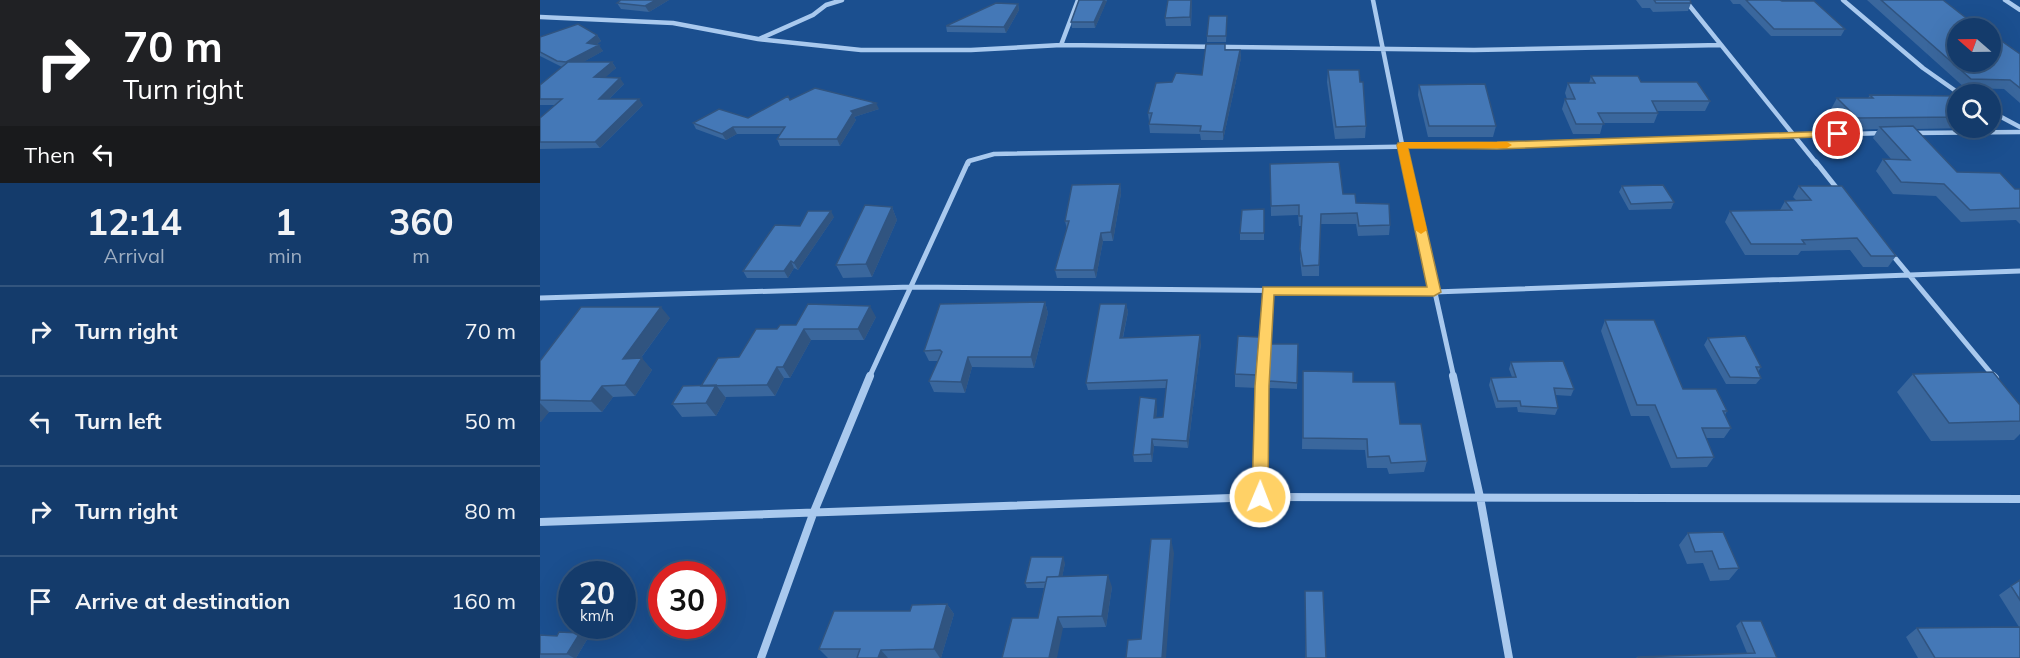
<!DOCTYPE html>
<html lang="en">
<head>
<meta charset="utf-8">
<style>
  :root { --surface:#143b6b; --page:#214673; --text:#f1f3f6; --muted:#9dadc1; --line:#33557e }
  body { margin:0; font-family:Mulish,sans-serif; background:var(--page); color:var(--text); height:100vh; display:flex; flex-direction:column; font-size:22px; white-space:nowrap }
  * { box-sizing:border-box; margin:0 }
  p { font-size:20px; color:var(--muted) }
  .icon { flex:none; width:33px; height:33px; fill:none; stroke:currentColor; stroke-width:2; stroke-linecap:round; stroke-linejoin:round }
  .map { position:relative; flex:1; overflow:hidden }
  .sheet { display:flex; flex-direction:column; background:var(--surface); width:540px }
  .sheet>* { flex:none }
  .banner { background:#202124; color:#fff; overflow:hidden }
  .needle { width:39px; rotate:290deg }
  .buttons { position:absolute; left:1407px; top:18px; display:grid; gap:12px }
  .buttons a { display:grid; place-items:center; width:54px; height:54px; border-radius:50%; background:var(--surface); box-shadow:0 6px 24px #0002,0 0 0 2px var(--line); font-size:30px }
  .speed { position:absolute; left:18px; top:561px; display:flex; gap:12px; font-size:30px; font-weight:700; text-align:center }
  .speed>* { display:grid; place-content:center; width:78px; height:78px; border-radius:50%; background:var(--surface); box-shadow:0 6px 24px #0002,0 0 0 2px var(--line); line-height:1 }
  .speed small { font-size:15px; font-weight:400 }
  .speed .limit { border:9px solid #d22; background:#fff; color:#111 }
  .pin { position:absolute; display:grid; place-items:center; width:51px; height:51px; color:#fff; margin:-26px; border:3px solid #fff; border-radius:50%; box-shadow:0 2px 6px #0007 }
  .me { position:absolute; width:66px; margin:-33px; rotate:1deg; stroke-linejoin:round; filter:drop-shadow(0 0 4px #0008) }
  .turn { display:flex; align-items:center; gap:21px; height:126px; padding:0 24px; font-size:27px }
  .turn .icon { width:78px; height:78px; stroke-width:2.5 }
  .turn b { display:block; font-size:42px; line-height:51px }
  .then { display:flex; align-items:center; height:57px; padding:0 24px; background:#0003; gap:12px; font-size:22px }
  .eta { display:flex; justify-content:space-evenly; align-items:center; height:102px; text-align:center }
  .eta b { font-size:36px; font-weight:700; line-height:42px }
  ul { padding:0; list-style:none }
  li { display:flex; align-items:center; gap:18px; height:90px; padding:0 24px; border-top:2px solid var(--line) }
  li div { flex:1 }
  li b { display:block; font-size:22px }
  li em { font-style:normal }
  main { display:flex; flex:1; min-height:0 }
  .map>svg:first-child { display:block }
</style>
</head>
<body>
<main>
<section class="sheet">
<div class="banner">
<div class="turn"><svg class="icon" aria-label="right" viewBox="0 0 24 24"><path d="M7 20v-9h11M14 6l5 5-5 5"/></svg><div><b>70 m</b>Turn right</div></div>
<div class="then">Then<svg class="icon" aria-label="left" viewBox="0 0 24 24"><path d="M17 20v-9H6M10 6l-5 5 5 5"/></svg></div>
</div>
<div class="eta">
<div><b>12:14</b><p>Arrival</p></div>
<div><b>1</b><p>min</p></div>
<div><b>360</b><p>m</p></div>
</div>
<ul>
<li><svg class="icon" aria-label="right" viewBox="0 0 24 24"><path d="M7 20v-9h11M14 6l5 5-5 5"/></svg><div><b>Turn right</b></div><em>70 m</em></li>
<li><svg class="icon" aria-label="left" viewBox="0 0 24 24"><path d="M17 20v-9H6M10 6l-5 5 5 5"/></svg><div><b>Turn left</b></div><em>50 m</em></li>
<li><svg class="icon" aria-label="right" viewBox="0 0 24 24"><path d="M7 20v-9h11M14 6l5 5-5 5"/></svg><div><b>Turn right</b></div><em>80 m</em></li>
<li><svg class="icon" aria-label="arrive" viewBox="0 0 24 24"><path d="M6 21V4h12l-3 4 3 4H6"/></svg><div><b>Arrive at destination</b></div><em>160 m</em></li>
</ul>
</section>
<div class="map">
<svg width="1480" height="658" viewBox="0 0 1480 658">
  <rect width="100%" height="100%" fill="#1b4f8f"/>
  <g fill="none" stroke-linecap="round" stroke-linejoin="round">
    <path stroke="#a9c9ee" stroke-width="4.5" d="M833,0L866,164
      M1145,0L1277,164
      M1303,0L1383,68L1420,94
      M1465,0L1480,10
      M0,17L133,23L218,39L321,50H431L521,45L538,0
      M219,39L273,15L286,5L302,0
      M521,45L934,50L1181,45
      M1450,111L1480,127
      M1372,133L1480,132
      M428,164L429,161L454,154L957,145L1344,133"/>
    <path stroke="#a9c9ee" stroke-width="5" d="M866,162L914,378
      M1276,162L1299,191
      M1350,252L1455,378
      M0,298L371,287L894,292L1480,271
      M329,378L428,162
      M723,378L728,290"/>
    <path stroke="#a9c9ee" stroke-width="8" d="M913,376L940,497L969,658
      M1453,376L1455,378
      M720,497L723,376
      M0,522L720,497L1480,499
      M221,658L273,514L330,376"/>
  </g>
  <path fill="#3a679d" d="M81,0H129L109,12L81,9L77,3Z
    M539,0H567L555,28H532L531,22Z
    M628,0H652L651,26H626L625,18Z
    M1096,0H1150L1151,3L1148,11L1113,12L1110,8H1102Z
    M1190,0H1240L1242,1L1305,29L1301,36H1231L1200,4H1193Z
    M1327,0H1403L1434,24L1480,54V103L1464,89L1425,88Z
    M478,4L479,10L466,33L407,32L406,26Z
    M687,22L686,42H667V36Z
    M57,35L61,41L57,44L63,51L43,62H72L76,68L65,77L84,84L69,99L103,105L60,148L0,149V118L15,105H0V85L22,67L0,56V37Z
    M685,44V50H700L701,58L683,140H661L660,134L610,133L609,124L610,121H609L608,113L632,82L662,75Z
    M788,70L820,82L826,126L825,138L795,139L787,82Z
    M1051,76L1101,82L1170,101L1165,111H1117L1118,113L1114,123H1063L1060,134H1033L1022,109L1025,99H1027L1025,93L1028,83H1049Z
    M879,85L956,126L953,137H888L878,95Z
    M1330,95L1418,96V128H1433L1375,129L1417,172L1475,189H1480V224L1476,220L1421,222L1396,196L1353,194L1336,171L1343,159H1351L1333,138L1338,129L1310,130L1291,109L1297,98H1328Z
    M250,100L339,109L314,117L316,120L300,146H240L237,139L241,134H197L186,140L156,129L153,123L208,118Z
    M730,164L803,194L816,203L850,225L849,235L818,236L816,224H780L779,276H762L760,259L762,226H759L758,215L731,216Z
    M580,184L581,193L573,241H563L556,278H517L515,270L527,229L525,221Z
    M1082,186L1134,202L1131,209L1089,210L1079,192Z
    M1259,186L1356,256L1348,267H1323L1310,250L1261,251L1258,255H1205L1185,222L1190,211L1240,210L1245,201L1256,200L1253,197Z
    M352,207L357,220L332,277L303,278L296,265Z
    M724,209V240H700V233Z
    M294,217L258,270L254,268L248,278H207L203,271L260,226Z
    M505,302L508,313L494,368L432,367L425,393L394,392L389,381L398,361H389L384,351Z
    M586,304L588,312L583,338L661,343L648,448L614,446L612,462H594L593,455L617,407L616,417H623L626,388L548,390L546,383Z
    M336,317L324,340H271L250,378H244L235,396L185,397L186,398L176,416L142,417L132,404L161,386L237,329L256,325Z
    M130,318L101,358L112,370L95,396L73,397L62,412H9L0,422V361Z
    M1065,320L1143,389L1187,411L1185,415L1191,428L1184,438H1166L1174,457L1167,467L1131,468L1109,416H1091L1061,331Z
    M1168,338L1221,367L1218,372L1221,378L1216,384H1186L1164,345Z
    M729,344H758L757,389L729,388Z
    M720,350L717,388L695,387V374Z
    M971,362L1034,389L1031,396L1015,395L1018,408L1015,415L978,412L977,407L956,408L949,385L951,378L972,377L969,369Z
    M763,371L813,382L860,424L887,461L884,472L849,474L847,468H827L825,450L762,449Z
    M1373,374L1480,405V434L1474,440L1391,441L1357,392Z
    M1148,533L1199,568L1189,580L1170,581L1163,563L1147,564L1139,545Z
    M525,563L522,577L572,587L566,627L523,628L498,618L504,588H487L485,583Z
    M1480,580V658H1378L1366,637L1377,628L1479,627L1459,595Z
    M765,591L786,658H765Z
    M407,604L414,614L401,658H288L279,649L370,611Z
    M1201,621L1237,658H1096L1098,657L1207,653L1196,626Z
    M40,633L48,638L36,658H0V635L17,636Z"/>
  <path fill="#305480" d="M116,0H129L109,12L105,6Z
    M564,0L567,1L555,28L554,22Z
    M651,0H652L651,26L650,17Z
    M478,4L479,10L466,33L464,27Z
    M57,35L61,41L51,49L47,43Z
    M59,45L63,51L31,69L26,62Z
    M700,50L701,58L683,140V132Z
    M72,62L76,68L58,84L54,77Z
    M80,78L84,84L63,105L59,99Z
    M99,99L103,105L60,148L55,142Z
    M336,103L339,109L314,117L316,120L300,146L297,139L311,111Z
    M193,127L197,134L186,140L182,134Z
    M580,184L581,193L573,241L571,232Z
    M352,207L357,220L332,277L326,264Z
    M291,211L294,217L258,270L254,263Z
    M561,233L563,241L556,278L554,270Z
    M251,261L254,268L248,278L244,271Z
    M505,302L508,313L494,368L491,357Z
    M586,304L588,312L581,345L580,338Z
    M330,306L336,317L324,340L318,329Z
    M121,307L130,318L92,370L83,359Z
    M264,329L271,340L250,378L243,367Z
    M660,335L661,343L648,448L647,441Z
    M719,337L720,350L717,388L716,375Z
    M428,357L432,367L425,393L421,382Z
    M102,358L112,370L95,396L85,385Z
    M237,367L244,378L235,396L227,385Z
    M176,385L186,398L176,416L166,403Z
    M62,386L73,397L62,412L51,401Z
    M616,399L617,407L616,425L614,418Z
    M0,403L9,412L1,422L0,421Z
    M612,439L614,446L612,462L611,454Z
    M631,539L634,553L626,658H622Z
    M523,557L525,563L520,588L518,582Z
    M568,575L572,587L566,627L562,616Z
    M407,604L414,614L401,658H400L394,649Z
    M518,617L523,628L517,658H509Z
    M40,633L48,638L36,658H34L27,654Z
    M341,650L348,658H338Z"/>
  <path fill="#4478b7" stroke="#305480" stroke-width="1.5" d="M81,0H116L105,6L77,3Z
    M539,0H564L554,22H531Z
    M628,0H651L650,17L625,18Z
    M1114,0H1150L1151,3H1116Z
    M1206,0H1240L1242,1H1274L1305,29H1234Z
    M1341,0H1403L1434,24H1439L1445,28H1418V62H1450V33L1480,54V88L1470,80L1431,79Z
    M456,3L478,4L464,27L406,26Z
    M669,16H687L686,36H667Z
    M38,24L57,35L47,43L59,45L26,62L17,61L0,52V37Z
    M666,44H685V50H700L683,132L660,131L661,126L609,124L612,113H608L616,83L632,82L636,73L662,75Z
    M28,62H72L54,77L80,78L59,99H99L55,142H0V118L22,99H0V85Z
    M788,70H819L820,82H823L826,126L796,127Z
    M1051,76H1098L1101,82H1157L1170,101H1112L1118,113H1058L1064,124H1036L1025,99H1035L1028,83H1055Z
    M945,84L956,126H889L879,85Z
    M275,88L336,103L311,111L313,113L297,139H237L245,127H193L182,134L153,123L179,109L208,118L248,96L250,100Z
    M1330,95L1418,96V117L1317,118L1297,98H1333Z
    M1373,126L1417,172L1460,173L1475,189H1480V208L1430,210L1404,184L1361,182L1343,159L1370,160L1340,127Z
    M799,162L803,194H815L816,203L849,204L850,225L819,226L817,213L781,214L779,265L763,266L760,249L762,216H759V205L731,206L730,164Z
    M580,184L571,232L561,233L554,270H515L529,221H525L532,185Z
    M1123,185L1134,202L1091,204L1082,186Z
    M1259,186H1302L1356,256H1331L1317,238L1262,240L1265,244H1211L1190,211L1252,210L1245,201L1271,200Z
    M325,205L352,207L326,264L296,265Z
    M724,209V233H700L702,210Z
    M268,211H291L254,263L251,261L244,271H203L235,225L260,226Z
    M505,302L491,357H428L421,382L389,381L402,352L400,350L384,351L400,304Z
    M268,304L330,306L318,329H264L243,367H237L227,385L161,386L178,358L199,357L216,329H237L240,325H256Z
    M560,304H586L580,338L660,335L647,441L612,439L611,454L593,455L600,397L616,399L614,418L623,417L627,380L546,383Z
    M41,307H121L83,359L102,358L85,385L62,386L51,401L0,400V361Z
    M1065,320H1114L1143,389H1176L1187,411H1183L1191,428H1162L1174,457L1137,458L1115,405H1097Z
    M698,336L719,337L716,375L695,374Z
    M1205,336L1221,367H1216L1221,378L1190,377L1168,338Z
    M729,344H758L757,383L729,381Z
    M1023,361L1034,389L1014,388L1018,408L981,406L980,401H958L951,378L976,377L971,362Z
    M763,371L813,372V382H855L860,424H881L887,461L851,463L849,456L828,457L827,439L763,438Z
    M1453,372L1480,405V421L1409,423L1373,374Z
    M176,385L166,403L132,404L143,386Z
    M1183,532L1199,568L1179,569L1172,551L1155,552L1148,533Z
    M611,539H631L622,658H586L588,640L601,639Z
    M491,557H523L519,577H507L506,582L485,583Z
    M568,575L562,616L518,617L509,658H462L472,618H498L507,577Z
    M1480,580V600L1471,586Z
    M765,591H783L786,658H766Z
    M407,604L394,649L341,650L338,658H317L320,649H279L294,611H370L372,605Z
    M1201,621H1221L1237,658H1098V657L1215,653Z
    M1480,627V658H1395L1377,628Z
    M19,632L40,633L27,654H0V635L17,636Z"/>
  <path fill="#ffd166" stroke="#a68842" stroke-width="1.5" d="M1298,131L1303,134L1301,136L957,149L868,148L901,292L894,296L734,295L729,386L728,497L726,502L720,504L714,502L712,497L715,386L723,287H887L857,145L858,143L957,142Z"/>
  <path fill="#f59e0b" d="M862,142H967L972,145L967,148H868L887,230L881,234L875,230L857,145Z"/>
</svg>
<div class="buttons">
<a><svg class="needle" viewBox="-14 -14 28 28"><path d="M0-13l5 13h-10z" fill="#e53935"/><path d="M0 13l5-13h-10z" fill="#9dadc1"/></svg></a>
<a><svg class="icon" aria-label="search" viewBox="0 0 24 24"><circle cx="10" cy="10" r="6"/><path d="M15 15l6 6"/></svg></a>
</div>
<div class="speed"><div>20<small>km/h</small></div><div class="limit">30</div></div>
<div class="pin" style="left:1298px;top:134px;background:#d93025"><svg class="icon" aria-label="arrive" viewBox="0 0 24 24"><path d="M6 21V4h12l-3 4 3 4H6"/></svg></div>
<svg class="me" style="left:720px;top:497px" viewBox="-20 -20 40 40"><circle r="17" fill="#ffd166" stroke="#fff" stroke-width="3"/><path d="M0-11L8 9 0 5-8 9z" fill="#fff"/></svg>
</div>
</main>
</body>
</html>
